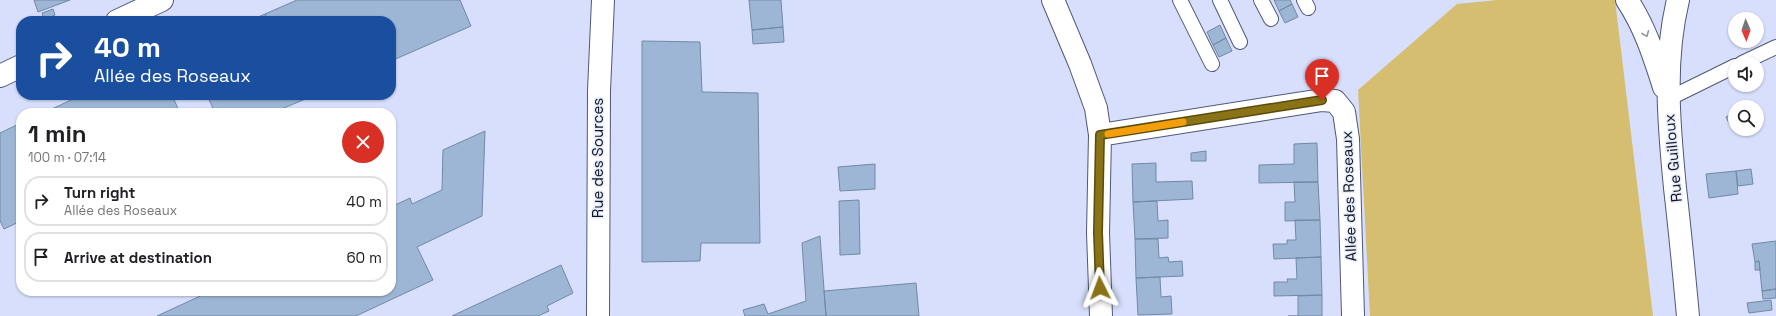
<!DOCTYPE html>
<html lang="en">
<head>
<meta charset="utf-8">
<style>
  :root { --surface:#fff; --page:#f2f2f2; --text:#202124; --muted:#757577; --line:#e0e0e0 }
  body { margin:0; font-family:"Space Grotesk",sans-serif; background:var(--page); color:var(--text); height:100vh; display:flex; flex-direction:column; font-size:15px; white-space:nowrap }
  * { box-sizing:border-box; margin:0 }
  p { font-size:13px; color:var(--muted) }
  .icon { flex:none; width:22px; height:22px; fill:none; stroke:currentColor; stroke-width:2; stroke-linecap:round; stroke-linejoin:round }
  .map { position:relative; flex:1; overflow:hidden }
  .drawer { position:absolute; left:16px; top:108px; width:380px; height:188px; display:flex; flex-direction:column; background:var(--surface); border-radius:16px; box-shadow:0 1px 3px #0004 }
  .drawer>* { flex:none }
  .banner { position:absolute; left:16px; top:16px; width:380px; height:84px; border-radius:16px; box-shadow:0 1px 3px #0004; background:#1a4fa0; color:#fff; overflow:hidden }
  .needle { width:26px; rotate:178deg }
  .buttons { position:absolute; left:1728px; top:12px; display:grid; gap:8px }
  .buttons a { display:grid; place-items:center; width:36px; height:36px; border-radius:50%; background:var(--surface); box-shadow:0 1px 3px #0004; font-size:20px }
  .pin { position:absolute; display:grid; place-items:center; width:34px; height:34px; color:#fff; margin:-41px -17px; border-radius:50% 50% 50% 0; rotate:-45deg; box-shadow:0 0 4px #0007 }
  .pin .icon { rotate:45deg }
  .me { position:absolute; width:44px; margin:-22px; rotate:357deg; stroke-linejoin:round; filter:drop-shadow(0 0 3px #0008) }
  .turn { display:flex; align-items:center; gap:14px; height:84px; padding:0 12px; font-size:18px }
  .turn .icon { width:52px; height:52px; stroke-width:2.5 }
  .turn b { display:block; font-size:28px; line-height:34px }
  .round { display:grid; place-items:center; flex:none; width:42px; height:42px; border-radius:21px; background:var(--page) }
  .summary { display:flex; align-items:center; justify-content:space-between; height:68px; padding:0 12px }
  h1 { font-size:24px; font-weight:800; line-height:30px }
  ul { padding:0; list-style:none }
  li { display:flex; align-items:center; gap:12px; height:50px; margin:0 8px 6px; padding:0 4px; border:2px solid var(--line); border-radius:16px }
  li div { flex:1 }
  li b { display:block; font-size:15px }
  li em { font-style:normal }
  .map>svg:first-child { display:block }
</style>
</head>
<body>
<div class="map">
<svg width="1776" height="316" viewBox="0 0 1776 316">
  <rect width="100%" height="100%" fill="#d7dffd"/>
  <path fill="#d5be6f" d="M1497,0H1615L1653,316H1370L1358,90L1457,4Z"/>
  <path fill="#9db6d5" stroke="#7189a6" d="M34,0H70L38,12Z
    M297,0H460L471,26L391,61V21H268L265,14Z
    M749,0H781L783,27L752,30Z
    M1274,0H1290L1292,4L1279,11Z
    M1292,4L1298,17L1285,23L1279,11Z
    M53,9L55,15L44,20L42,13Z
    M265,14L268,21H249Z
    M1220,25L1226,38L1213,45L1207,32Z
    M783,27L784,42L753,44L752,30Z
    M1226,38L1232,51L1219,57L1213,45Z
    M642,41L700,42L702,92L758,93L760,243H701L700,261L642,262Z
    M82,95H172L180,113H43Z
    M207,95H301L303,100L272,113H215Z
    M301,95H314L303,100Z
    M1735,112V125L1731,127L1726,117Z
    M21,123V221L4,229L0,221V133Z
    M485,131L482,216L417,247L433,280L356,316H157L211,291H391V207L410,198L412,204L442,190L443,150Z
    M1317,143L1318,182L1259,183V165L1294,164V144Z
    M1206,151V161H1191V153Z
    M1156,163V182L1192,181L1193,199L1133,202L1132,164Z
    M875,164V189L840,191L838,167Z
    M1751,169L1753,184L1738,186L1736,171Z
    M1736,171L1738,194L1709,198L1706,174Z
    M1294,182H1318L1320,220L1285,221V202H1295Z
    M859,200L860,254L840,255L839,201Z
    M1157,201L1158,221L1168,220V238L1135,239L1133,202Z
    M1295,220H1320L1321,257L1274,259L1273,244H1287V240H1296Z
    M820,236L826,316H745L743,310L764,304L768,314L806,301L802,243Z
    M1135,239H1158L1159,258L1168,257L1169,262L1182,261L1183,276L1136,278Z
    M1776,241V289L1762,291L1759,261L1755,262L1752,244Z
    M1321,257L1322,295L1274,296V282H1288L1287,279H1297L1296,258Z
    M1759,261L1760,270H1755V262Z
    M561,265L573,293L547,306L549,311L538,316H452Z
    M1160,277L1161,297L1171,296L1172,314L1138,315L1136,278Z
    M916,283L919,316H826L824,291Z
    M1776,289V298L1763,299L1762,291Z
    M1322,295V316H1288H1298V296Z
    M1771,300L1772,310L1749,313L1747,303Z"/>
  <g fill="none" stroke-linecap="round" stroke-linejoin="round">
    <defs>
      <path id="lane" d="M1180,0L1212,64
        M1220,0L1240,42
        M1261,0L1271,19
        M1304,0L1308,8
        M1742,63L1776,47
        M1668,99L1735,66"/>
      <path id="street" d="M1053,0L1080,64L1096,108L1100,135L1098,233L1101,316
        M1627,0C1645,27 1654,56 1664,87
        M1678,0C1663,62 1669,126 1675,188C1680,231 1684,273 1688,316
        M117,21L162,0
        M0,76L21,66
        M1100,135L1322,100L1335,101L1344,112L1348,139L1353,316
        M598,316L599,91L603,0"/>
    </defs>
    <use href="#lane" stroke="#505878" stroke-width="16"/>
    <use href="#street" stroke="#505878" stroke-width="24"/>
    <use href="#lane" stroke="#fff" stroke-width="14"/>
    <use href="#street" stroke="#fff" stroke-width="22"/>
  </g>
  <defs><path id="oneway-chevron" d="M-2-3.5L2.5 0L-2 3.5" fill="none" stroke-width="1.6" stroke-linecap="round" stroke-linejoin="round"/></defs>
  <use stroke="#94969c" href="#oneway-chevron" transform="translate(1646 34) rotate(68)"/>
  <g fill="none" stroke-linecap="round" stroke-linejoin="round">
    <defs>
      <path id="route" d="M1100,288L1098,232L1100,135L1322,100"/>
    </defs>
    <use href="#route" stroke="#5a4b0e" stroke-width="10"/>
    <use href="#route" stroke="#8a7316" stroke-width="7"/>
    <path stroke="#f59e0b" stroke-width="7" d="M1108,134L1183,122"/>
  </g>
  <g text-anchor="middle" stroke-width="3" stroke-linejoin="round" paint-order="stroke">
    <g font-size="15" fill="#121522" stroke="#e8edfc">
      <text transform="translate(598 158) rotate(-90)" y="5">Rue des Sources</text>
      <text transform="translate(1673 158) rotate(-95)" y="5">Rue Guilloux</text>
      <text transform="translate(1349 196) rotate(-92)" y="5">Allée des Roseaux</text>
    </g>
  </g>
</svg>
<div class="buttons">
<a><svg class="needle" viewBox="-14 -14 28 28"><path d="M0-13l5 13h-10z" fill="#e53935"/><path d="M0 13l5-13h-10z" fill="#757577"/></svg></a>
<a><svg class="icon" aria-label="sound" viewBox="0 0 24 24"><path d="M4 9h4l5-4v14l-5-4H4zM17 9q2 3 0 6"/></svg></a>
<a><svg class="icon" aria-label="search" viewBox="0 0 24 24"><circle cx="10" cy="10" r="6"/><path d="M15 15l6 6"/></svg></a>
</div>
<div class="pin" style="left:1322px;top:100px;background:#d93025"><svg class="icon" aria-label="arrive" viewBox="0 0 24 24"><path d="M6 21V4h12l-3 4 3 4H6"/></svg></div>
<svg class="me" style="left:1100px;top:288px" viewBox="-20 -20 40 40"><path d="M0-17L14 15 0 8-14 15z" fill="#8a7316" stroke="#fff" stroke-width="4"/></svg>
<div class="banner">
<div class="turn"><svg class="icon" aria-label="right" viewBox="0 0 24 24"><path d="M7 20v-9h11M14 6l5 5-5 5"/></svg><div><b>40 m</b>Allée des Roseaux</div></div>
</div>
<section class="drawer">
<div class="summary"><div><h1>1 min</h1><p>100 m · 07:14</p></div><a class="round" style="background:#d93025;color:#fff"><svg class="icon" aria-label="close" viewBox="0 0 24 24"><path d="M6 6l12 12M18 6L6 18"/></svg></a></div>
<ul>
<li><svg class="icon" aria-label="right" viewBox="0 0 24 24"><path d="M7 20v-9h11M14 6l5 5-5 5"/></svg><div><b>Turn right</b><p>Allée des Roseaux</p></div><em>40 m</em></li>
<li><svg class="icon" aria-label="arrive" viewBox="0 0 24 24"><path d="M6 21V4h12l-3 4 3 4H6"/></svg><div><b>Arrive at destination</b></div><em>60 m</em></li>
</ul>
</section>
</div>
</body>
</html>
